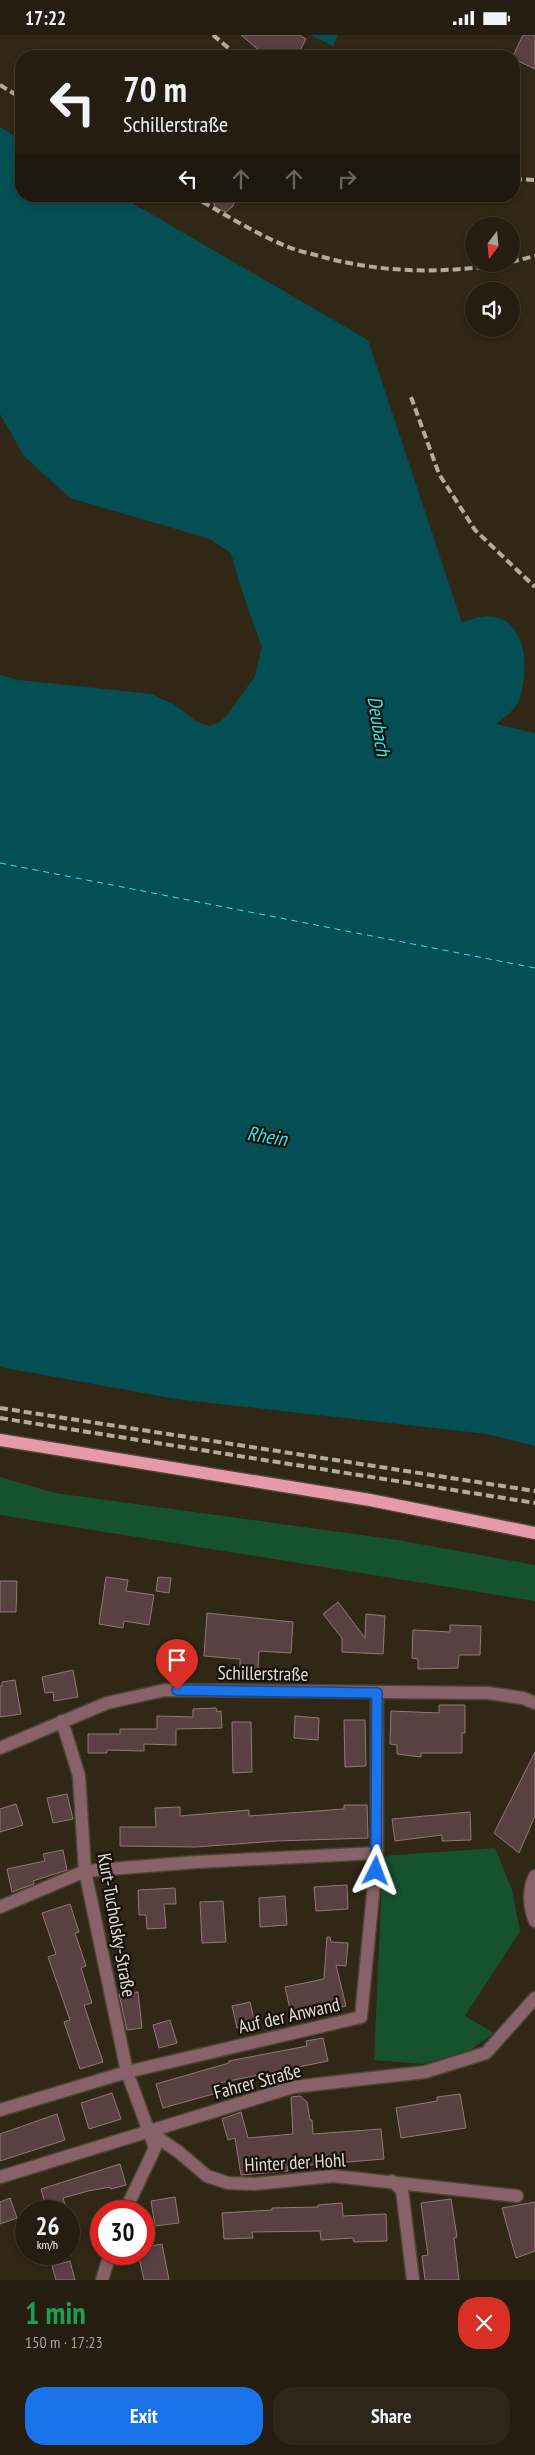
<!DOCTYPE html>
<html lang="en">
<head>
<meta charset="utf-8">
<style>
  :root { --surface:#251d10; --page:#2d2619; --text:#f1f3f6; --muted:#a3a29f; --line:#423b30; --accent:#1a73e8 }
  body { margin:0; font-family:"PT Sans Narrow",sans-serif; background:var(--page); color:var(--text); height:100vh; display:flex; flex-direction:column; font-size:19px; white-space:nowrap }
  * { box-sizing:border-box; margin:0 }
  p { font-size:16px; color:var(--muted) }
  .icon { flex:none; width:28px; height:28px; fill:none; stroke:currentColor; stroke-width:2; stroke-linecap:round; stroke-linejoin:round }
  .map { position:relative; height:2245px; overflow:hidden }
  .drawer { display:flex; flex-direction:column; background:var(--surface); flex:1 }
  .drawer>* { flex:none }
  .banner { position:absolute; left:15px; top:15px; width:505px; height:152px; border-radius:20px; box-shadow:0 2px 8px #0003,0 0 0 1px var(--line); background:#251d10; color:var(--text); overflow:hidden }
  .needle { width:32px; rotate:196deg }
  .tools { position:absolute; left:465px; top:182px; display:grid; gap:10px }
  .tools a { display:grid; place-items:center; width:55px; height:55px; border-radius:50%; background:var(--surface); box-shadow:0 2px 8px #0003,0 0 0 1px var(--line); font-size:25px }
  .speed { position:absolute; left:15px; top:2165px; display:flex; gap:10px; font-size:25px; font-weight:700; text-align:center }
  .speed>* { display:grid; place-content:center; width:65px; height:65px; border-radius:50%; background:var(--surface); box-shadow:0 2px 8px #0003,0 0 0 1px var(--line); line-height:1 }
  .speed small { font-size:12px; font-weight:400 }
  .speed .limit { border:8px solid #d22; background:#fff; color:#111 }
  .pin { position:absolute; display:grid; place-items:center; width:42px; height:42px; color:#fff; margin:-51px -21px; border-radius:50% 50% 50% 0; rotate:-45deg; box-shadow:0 0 5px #0007 }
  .pin .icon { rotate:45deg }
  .me { position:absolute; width:55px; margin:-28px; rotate:3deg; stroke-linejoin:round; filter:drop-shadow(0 0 4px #0008) }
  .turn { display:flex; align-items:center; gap:18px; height:105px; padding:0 25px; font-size:22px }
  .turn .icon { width:65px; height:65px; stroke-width:2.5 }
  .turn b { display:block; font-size:35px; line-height:42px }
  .lanes { display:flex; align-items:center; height:48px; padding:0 25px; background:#0003; justify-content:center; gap:25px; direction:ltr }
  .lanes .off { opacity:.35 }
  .round { display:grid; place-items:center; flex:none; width:52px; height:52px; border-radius:20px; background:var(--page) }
  .head { display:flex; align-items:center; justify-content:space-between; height:85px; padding:0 25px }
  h1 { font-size:30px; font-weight:700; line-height:38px; color:#1e9e55 }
  .button { display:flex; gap:10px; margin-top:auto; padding:10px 25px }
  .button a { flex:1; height:58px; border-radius:20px; background:var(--accent); color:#fff; font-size:20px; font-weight:700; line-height:58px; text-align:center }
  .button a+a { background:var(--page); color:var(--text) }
  .status { display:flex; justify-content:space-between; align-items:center; height:35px; padding:0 25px; background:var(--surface); direction:ltr }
  .status svg { height:14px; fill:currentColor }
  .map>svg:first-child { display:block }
</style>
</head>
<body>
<div class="status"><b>17:22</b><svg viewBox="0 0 49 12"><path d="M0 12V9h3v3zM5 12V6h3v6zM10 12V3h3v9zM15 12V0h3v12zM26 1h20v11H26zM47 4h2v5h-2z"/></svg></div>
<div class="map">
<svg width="535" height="2245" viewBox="0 0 535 2245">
  <rect width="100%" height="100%" fill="#312716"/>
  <path fill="#17522e" d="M0,1442L55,1458L398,1505L535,1530V1566L0,1480Z
    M495,1813L512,1855L520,1896L465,1981L494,1998L470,2015L423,2029L374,2025L383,1821Z"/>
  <path fill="#044f53" d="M310,0H338L333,11Z
    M0,92L21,105V161H120L368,305L462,588C520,561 535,622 518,668C513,676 504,683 496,689L535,698V1411L487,1399L176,1364L0,1332V640L19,645L152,659L175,670L197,687L209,691L220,687L228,679L255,641L262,612L242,556L231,518L210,504L70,463L24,421L0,379Z"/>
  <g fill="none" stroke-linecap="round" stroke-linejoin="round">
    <path stroke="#2ce6f3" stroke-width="1" stroke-dasharray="6 5" stroke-linecap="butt" d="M0,828L535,933"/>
  </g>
  <path fill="#584140" stroke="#927877" d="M241,0H299L306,4L297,21H269L260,16Z
    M523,0H535V34L514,24L513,21Z
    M210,161H237L233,171L226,177L216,173Z
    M106,1542L128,1545L126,1556L154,1560L149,1590L124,1586L123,1593L99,1589Z
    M158,1542L171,1543L169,1558L156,1556Z
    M0,1546H17L16,1577H0Z
    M338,1567L365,1603L366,1579L385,1581L383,1619L342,1617V1603L323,1579Z
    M207,1578L293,1587L291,1618L259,1616L258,1634L240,1632V1624L204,1621Z
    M450,1590L481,1591L480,1620H459L458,1633L418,1634V1624L412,1623L413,1595L450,1597Z
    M73,1635L78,1662L54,1666L53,1657L45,1658L42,1642Z
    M15,1645L21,1679L0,1682V1651H2V1647Z
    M439,1670H465V1698H462V1718H421V1722L397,1719V1710L390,1709L391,1676L439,1678Z
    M216,1673L217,1677L221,1676L222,1693L176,1694V1710L144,1709V1716L107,1715V1718H88V1699H120V1694H157V1681L193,1682V1674Z
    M295,1681L319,1683L318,1705L294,1703Z
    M344,1685H365L366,1731L345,1732Z
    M232,1687H251L252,1737L233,1738Z
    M535,1717V1781L519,1818L494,1798Z
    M67,1759L73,1784L53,1788L47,1763Z
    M16,1769L23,1790L0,1797V1774Z
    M344,1770H367L368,1803L276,1806L196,1812L120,1811V1792H156L155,1773L180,1772V1781L249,1775V1781L344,1774Z
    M470,1777L471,1805L442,1806V1800L395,1806L392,1784Z
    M63,1815L67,1835L33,1846L34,1849L12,1857L7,1834L45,1826L43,1819Z
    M347,1850L348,1874L316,1876L314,1852Z
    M175,1853L176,1869H164L166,1893L147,1894L146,1880H139L138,1855Z
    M285,1861L287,1890L260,1892L259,1863Z
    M223,1866L226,1907L202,1908L200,1867Z
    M70,1869L79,1897L75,1898L86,1931L81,1933L92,1968L84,1970L103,2027L80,2034L64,1987L70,1985L48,1922L56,1919L42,1878Z
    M327,1902H330L331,1907L348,1908L346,1931L336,1930L346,1971L292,1983L285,1952L324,1944Z
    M138,1957L142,1993L127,1995L119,1959Z
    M250,1967L255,1989L237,1993L232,1971Z
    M170,1985L177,2008L159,2013L153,1990Z
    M323,2003L328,2026L214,2049L217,2058L163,2073L156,2049L229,2028V2026L307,2011L306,2006Z
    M112,2058L121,2084L89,2094L81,2068Z
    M460,2059L466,2093L401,2103L396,2073L437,2066V2062Z
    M300,2061L307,2067L310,2085H312L313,2099L381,2094L384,2124L287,2132L288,2136L241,2140L235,2103L228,2105L222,2084L241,2077L248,2103L293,2099L291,2062Z
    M57,2079L65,2105L0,2126V2099Z
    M120,2129L126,2150L111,2154L110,2152L88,2156L63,2163L67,2176H47L41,2154Z
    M175,2162L179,2188L155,2191L151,2166Z
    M10,2163L17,2183L0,2189V2167Z
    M451,2164L457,2202L454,2203L459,2245H425L422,2221L428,2220L421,2168Z
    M535,2167V2216L516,2223L502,2173Z
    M342,2168L343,2181L386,2179L387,2206L354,2207L353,2203L321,2205L320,2196L252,2197L253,2203L224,2204L222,2178L272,2175V2173L318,2172V2170Z
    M162,2209L169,2245H144L138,2219H144V2212Z
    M70,2226L75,2245H56L52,2231Z"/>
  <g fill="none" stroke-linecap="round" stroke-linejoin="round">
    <defs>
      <path id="minor" d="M62,1686L79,1741L85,1836L127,2037L155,2113L125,2176
        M0,1713L107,1668L165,1655L488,1658L523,1663L535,1668
        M535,1841C528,1855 529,1872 535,1886
        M0,1872L85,1836L197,1827L377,1818
        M0,2075L127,2037L361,1982L377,1818V1659
        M150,2097L180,2118L207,2141L228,2148L255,2149L333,2141L517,2161
        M0,2142L293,2052L425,2037L486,2018L535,1963
        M392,2146L402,2155L413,2245
        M102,2245L110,2219"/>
      <path id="major" d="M0,1405L370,1465L535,1498"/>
    </defs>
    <use href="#minor" stroke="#4e4434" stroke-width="15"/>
    <use href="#major" stroke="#4e4434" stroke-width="15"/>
    <use href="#minor" stroke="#876269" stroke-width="12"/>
    <use href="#major" stroke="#e69aa8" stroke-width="12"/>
    <path stroke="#b3ab9e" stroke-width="4" stroke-dasharray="8 4" stroke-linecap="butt" d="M213,0L238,21
      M0,50L21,63
      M514,144L535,145
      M192,161C223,178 254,198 286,211C297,216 309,218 319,221C381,238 441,239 504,229
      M511,227L535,221
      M411,362L439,439L475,495L535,552
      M0,1373L535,1456
      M0,1383L535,1468"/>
  </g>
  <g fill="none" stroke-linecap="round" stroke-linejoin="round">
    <defs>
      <path id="route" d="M177,1655L377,1658L376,1836"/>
    </defs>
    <use href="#route" stroke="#114b97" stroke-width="12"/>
    <use href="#route" stroke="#1a73e8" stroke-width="9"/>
  </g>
  <g text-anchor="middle" stroke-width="4.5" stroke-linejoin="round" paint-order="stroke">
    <g font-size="19" fill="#e4ddd2" stroke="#151109">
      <text transform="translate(263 1638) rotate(1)" y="7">Schillerstraße</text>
      <text transform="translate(117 1890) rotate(80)" y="7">Kurt-Tucholsky-Straße</text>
      <text transform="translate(289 1980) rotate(-13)" y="7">Auf der Anwand</text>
      <text transform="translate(257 2046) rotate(-15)" y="7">Fahrer Straße</text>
      <text transform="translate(295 2127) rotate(-3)" y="7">Hinter der Hohl</text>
    </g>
    <g font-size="20" font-style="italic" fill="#2ce6f3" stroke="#151109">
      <text transform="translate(379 691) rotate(81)" y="7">Deubach</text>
      <text transform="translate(267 1101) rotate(9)" y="7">Rhein</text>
    </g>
  </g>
</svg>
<div class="tools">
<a><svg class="needle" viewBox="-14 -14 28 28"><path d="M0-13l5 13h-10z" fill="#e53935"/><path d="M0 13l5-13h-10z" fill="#a3a29f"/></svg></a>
<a><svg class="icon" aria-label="sound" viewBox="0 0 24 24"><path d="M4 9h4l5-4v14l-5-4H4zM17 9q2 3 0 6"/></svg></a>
</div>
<div class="speed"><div>26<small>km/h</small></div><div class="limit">30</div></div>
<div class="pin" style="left:177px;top:1655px;background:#d93025"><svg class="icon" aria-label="arrive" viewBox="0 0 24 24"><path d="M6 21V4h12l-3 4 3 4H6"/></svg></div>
<svg class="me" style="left:376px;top:1836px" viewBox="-20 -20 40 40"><path d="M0-17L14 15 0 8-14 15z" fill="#1a73e8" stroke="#fff" stroke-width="4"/></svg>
<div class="banner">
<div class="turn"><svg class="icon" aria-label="left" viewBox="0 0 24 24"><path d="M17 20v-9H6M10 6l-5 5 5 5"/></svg><div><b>70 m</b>Schillerstraße</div></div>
<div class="lanes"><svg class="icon" aria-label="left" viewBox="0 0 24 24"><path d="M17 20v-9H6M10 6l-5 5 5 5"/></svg><svg class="icon off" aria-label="ahead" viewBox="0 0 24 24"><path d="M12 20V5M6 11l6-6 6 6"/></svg><svg class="icon off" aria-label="ahead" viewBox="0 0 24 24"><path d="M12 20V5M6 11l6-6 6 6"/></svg><svg class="icon off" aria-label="right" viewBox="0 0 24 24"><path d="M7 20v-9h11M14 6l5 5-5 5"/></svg></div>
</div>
</div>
<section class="drawer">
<div class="head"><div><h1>1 min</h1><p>150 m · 17:23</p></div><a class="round" style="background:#d93025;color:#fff"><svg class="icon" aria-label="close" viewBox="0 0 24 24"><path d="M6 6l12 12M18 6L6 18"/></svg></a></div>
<div class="button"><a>Exit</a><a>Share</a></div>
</section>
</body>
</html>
